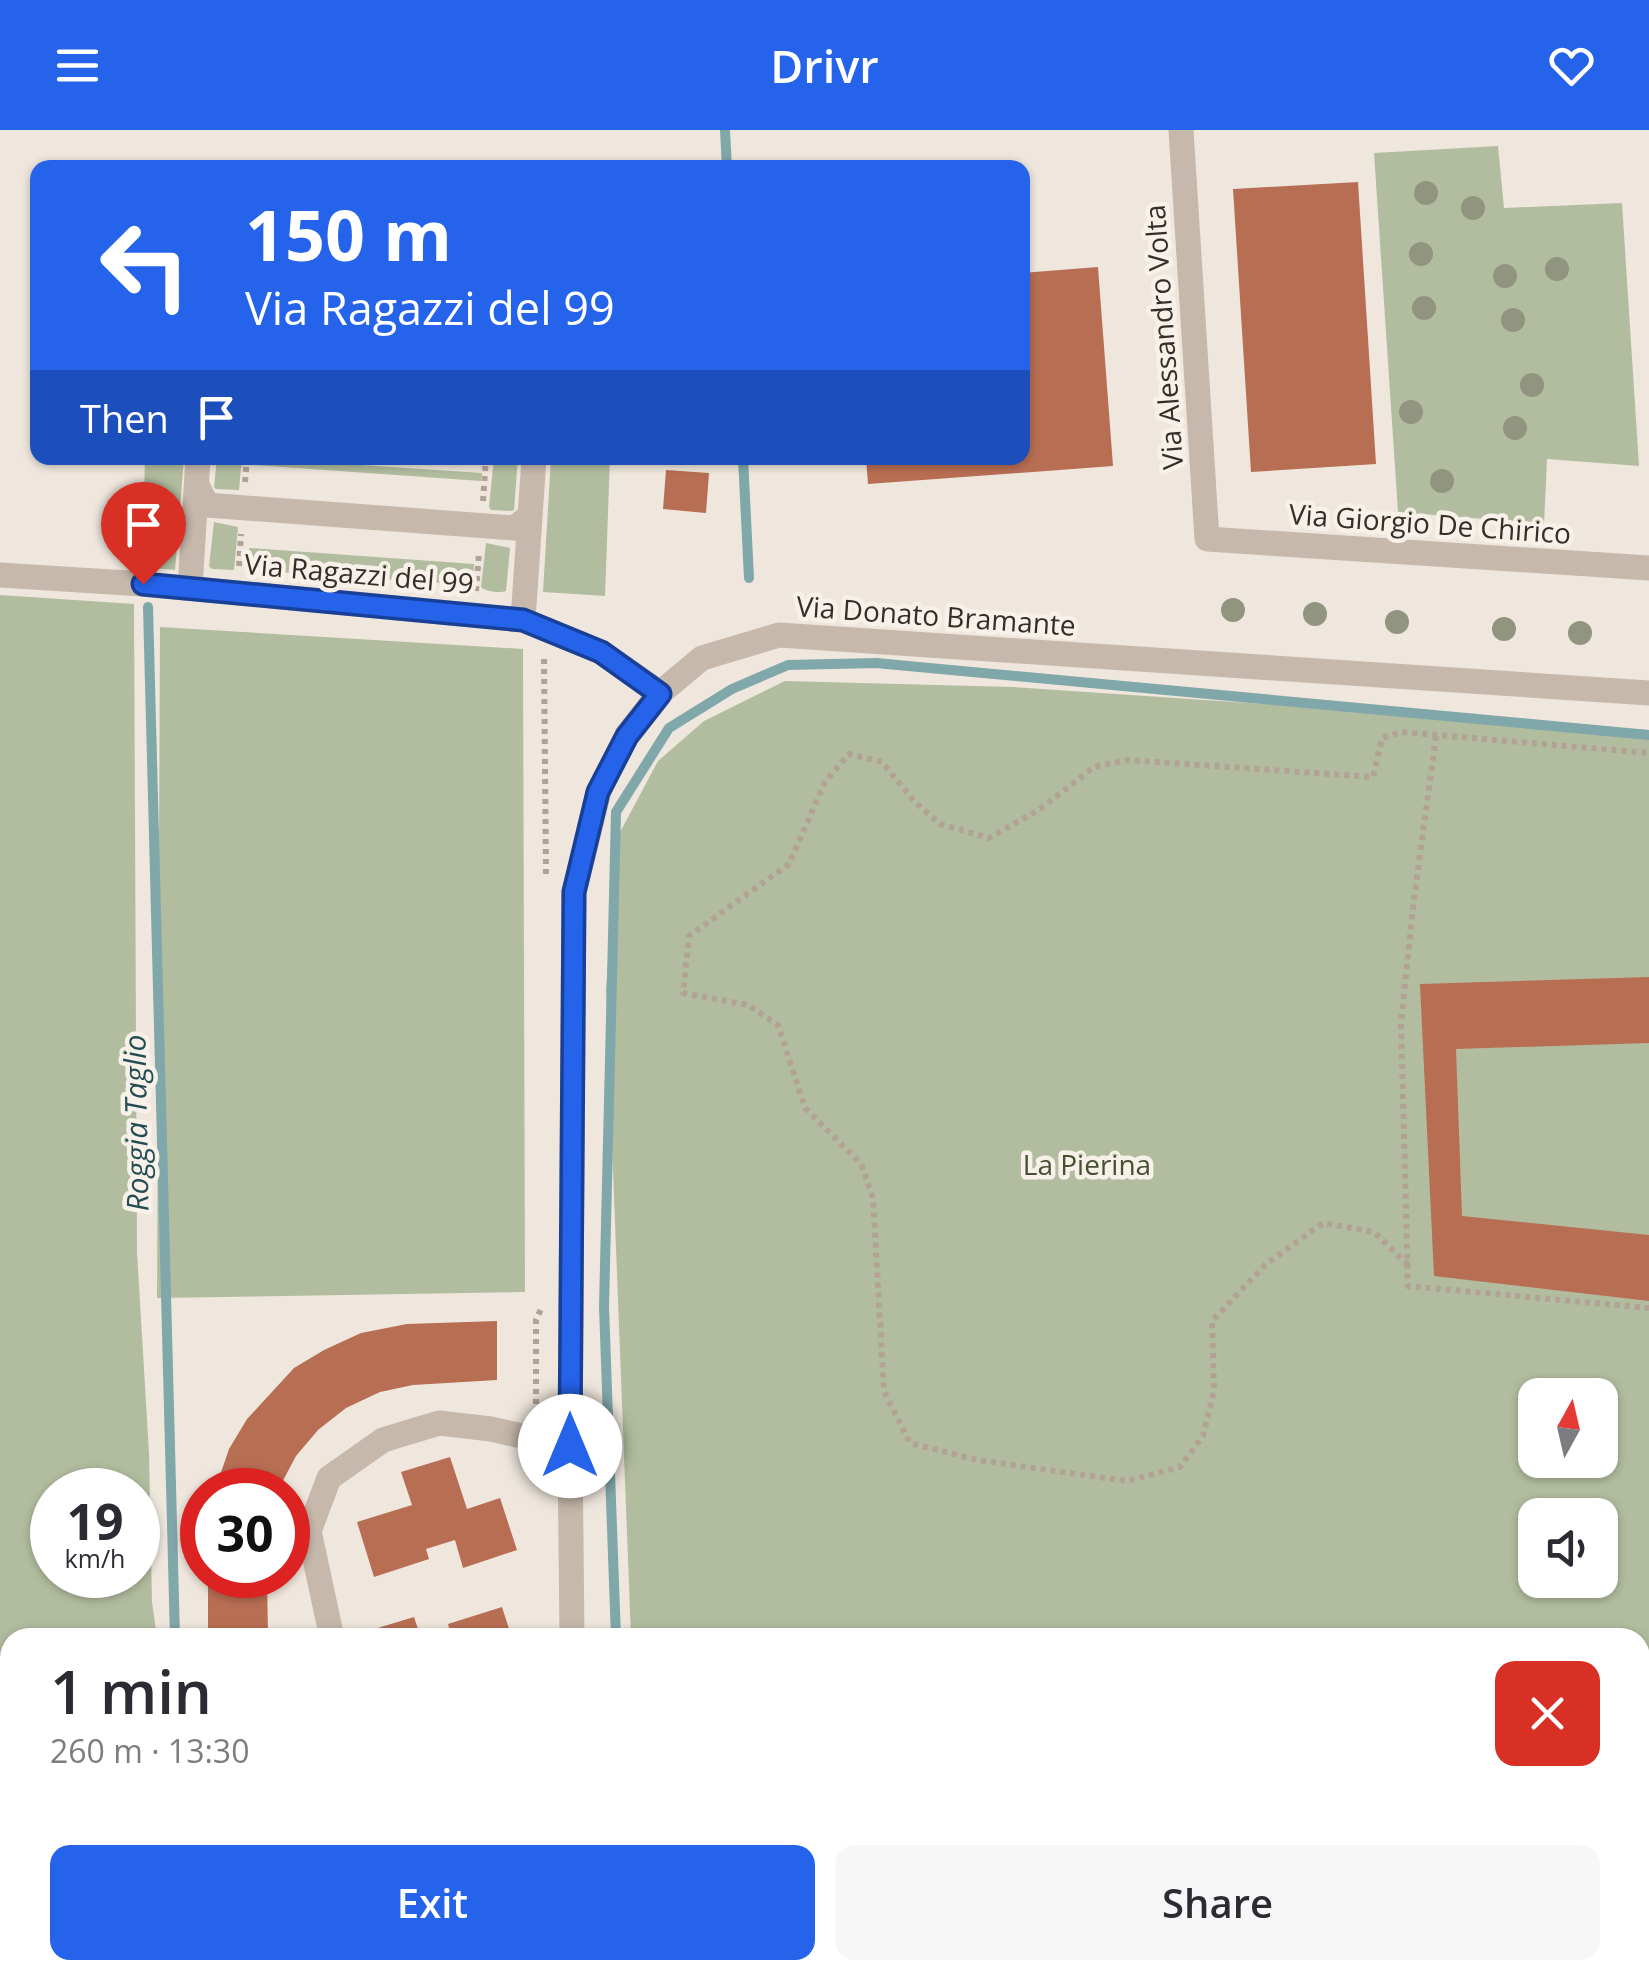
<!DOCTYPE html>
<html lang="en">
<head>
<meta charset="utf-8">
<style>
  :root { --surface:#fff; --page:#f7f7f7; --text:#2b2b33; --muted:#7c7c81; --accent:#2563eb }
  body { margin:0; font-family:"Open Sans",sans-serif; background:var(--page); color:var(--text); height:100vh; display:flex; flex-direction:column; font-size:38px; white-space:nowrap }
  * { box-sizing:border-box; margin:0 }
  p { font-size:32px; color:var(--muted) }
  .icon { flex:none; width:55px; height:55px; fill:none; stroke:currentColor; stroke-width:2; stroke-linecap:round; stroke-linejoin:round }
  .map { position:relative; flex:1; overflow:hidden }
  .sheet { position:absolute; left:0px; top:1498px; width:1650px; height:352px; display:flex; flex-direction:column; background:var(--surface); border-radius:30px 30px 0 0; box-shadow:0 2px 8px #0004 }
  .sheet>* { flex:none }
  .top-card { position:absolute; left:30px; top:30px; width:1000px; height:305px; border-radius:20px; box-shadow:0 2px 8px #0004; background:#2563eb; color:#fff; overflow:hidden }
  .needle { width:65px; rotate:8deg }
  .tools { position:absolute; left:1518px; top:1248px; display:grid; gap:20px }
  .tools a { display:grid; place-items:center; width:100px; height:100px; border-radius:20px; background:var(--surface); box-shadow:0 2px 8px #0004; font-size:50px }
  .speed { position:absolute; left:30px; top:1338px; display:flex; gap:20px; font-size:50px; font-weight:700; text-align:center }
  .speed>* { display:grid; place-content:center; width:130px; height:130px; border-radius:50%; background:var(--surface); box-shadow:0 2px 8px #0004; line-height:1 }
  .speed small { font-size:25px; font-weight:400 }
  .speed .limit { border:15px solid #d22; background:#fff; color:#111 }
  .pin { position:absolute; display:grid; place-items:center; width:85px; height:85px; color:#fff; margin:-102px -42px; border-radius:50% 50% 50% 0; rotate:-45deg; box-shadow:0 0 10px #0007 }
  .pin .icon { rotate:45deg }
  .me { position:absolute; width:110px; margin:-55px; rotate:0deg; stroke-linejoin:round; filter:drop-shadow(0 0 8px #0008) }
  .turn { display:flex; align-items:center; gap:35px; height:210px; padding:0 50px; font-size:45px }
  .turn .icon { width:130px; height:130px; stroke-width:2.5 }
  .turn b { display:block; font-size:70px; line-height:85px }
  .then { display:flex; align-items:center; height:95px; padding:0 50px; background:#0003; gap:20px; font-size:38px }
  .round { display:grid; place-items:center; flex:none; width:105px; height:105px; border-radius:20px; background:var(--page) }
  .head { display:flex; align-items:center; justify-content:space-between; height:170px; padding:0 50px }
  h1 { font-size:60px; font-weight:600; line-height:75px }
  .button { display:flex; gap:20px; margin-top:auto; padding:20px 50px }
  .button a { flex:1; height:115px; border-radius:20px; background:var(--accent); color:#fff; font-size:40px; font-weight:600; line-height:115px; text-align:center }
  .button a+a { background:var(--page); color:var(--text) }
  header { display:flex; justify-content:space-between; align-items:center; height:130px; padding:0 50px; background:var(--accent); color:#fff; font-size:45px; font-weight:600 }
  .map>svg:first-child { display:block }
</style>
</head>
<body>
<header><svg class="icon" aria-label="menu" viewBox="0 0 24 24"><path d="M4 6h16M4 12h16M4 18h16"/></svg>Drivr<svg class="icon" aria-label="heart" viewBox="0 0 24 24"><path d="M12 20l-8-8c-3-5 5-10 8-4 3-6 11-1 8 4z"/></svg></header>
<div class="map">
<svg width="1649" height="1848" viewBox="0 0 1649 1848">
  <rect width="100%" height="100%" fill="#efe7dd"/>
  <path fill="#b2bd9f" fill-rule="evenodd" d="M1498,16L1504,78L1622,73L1639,336L1547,329L1544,394L1398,382L1374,23Z
    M145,328H184L175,440L142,437Z
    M217,328H242L239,360L216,359L214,357Z
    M255,328L482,343L481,351L254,335Z
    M494,328H518L514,380L511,381L491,380L489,377Z
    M551,328H610L605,466L543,462Z
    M214,392L238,397L234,440L212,439L209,436Z
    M486,413L510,418L506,461C500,463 486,462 481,457Z
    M249,418L474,434L472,455L248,440Z
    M0,465L134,474L137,1122L149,1323L152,1472L157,1507L10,1508V1840H161L159,1848H0ZM52,1360H138V1445H52Z
    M160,497L523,519L525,1162L157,1168Z
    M785,551L1013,557L1649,600V1709L1640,1708V1508L631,1507L606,859L618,706L658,631L704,591ZM1535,1265H1600V1330H1535ZM1535,1385H1600V1450H1535Z
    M634,1840H1303L1302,1848H634Z"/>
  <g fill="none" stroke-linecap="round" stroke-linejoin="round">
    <path stroke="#80a7a9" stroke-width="10" d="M725,0L727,38
      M743,328L749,448
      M148,477L175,1508
      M616,1508L604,1177L616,682L669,598L732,559L788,535L876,533L1649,605
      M0,1815L10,1814"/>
  </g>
  <path fill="#b86e53" d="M1358,52L1376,334L1251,342L1233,59Z
    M1098,137L1113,336L868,354L866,328H1022V143Z
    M666,340L709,343L706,383L663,379Z
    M1649,847V913L1456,919L1462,1086L1649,1105V1171L1434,1146L1420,854Z
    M497,1191V1250L413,1255L380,1262L346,1278L318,1300L296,1326L278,1360H215L229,1319L247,1289L294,1238L324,1220L361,1203L407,1194Z
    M450,1327L467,1379L500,1368L517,1420L463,1438L455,1410L426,1419L429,1429L374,1447L357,1392L412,1375L401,1342Z
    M208,1445H267L268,1508H208Z
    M502,1477L512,1508H452L448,1494Z
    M414,1487L421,1508H362L361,1503Z
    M229,1840H334L336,1848H207Z"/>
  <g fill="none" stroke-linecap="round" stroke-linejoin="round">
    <path stroke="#b2a295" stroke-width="6" stroke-dasharray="5 5" stroke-linecap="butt" d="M245,352L247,328
      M483,371L486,328
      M239,436L241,404
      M476,461L479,423
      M544,529L546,746
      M1436,606L1414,769L1401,893L1408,1156L1649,1178
      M1408,1135L1374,1102L1323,1093L1265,1135L1212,1191L1214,1261L1203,1306L1180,1337L1127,1351L977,1330L910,1313L884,1261L873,1068L861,1034L805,978L778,895L748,875L683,863L689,806L789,734L825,652L849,624L882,632L914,671L940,694L989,708L1040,679L1094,637L1128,630L1373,647L1382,608L1402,602L1649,623
      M536,1284V1190L542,1177"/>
    <path stroke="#c6b8ab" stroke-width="25" d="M1181,0L1207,409L1649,438
      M197,355L207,375L514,398L530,386
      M0,445L143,454L523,490L601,522L660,563
      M190,458L198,328
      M523,490L534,328
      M332,1508L309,1401L329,1348L383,1310L439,1293L491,1299L570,1317
      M572,1508L570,1317L574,762L599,661L627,605L660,563L702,528L779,505L1649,563
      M575,1840V1848
      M385,1848V1840"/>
  </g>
  <g fill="#91947e">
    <circle cx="1426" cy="63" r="12"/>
    <circle cx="1473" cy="78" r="12"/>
    <circle cx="1421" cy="124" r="12"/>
    <circle cx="1557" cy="139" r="12"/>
    <circle cx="1505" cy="146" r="12"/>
    <circle cx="1424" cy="178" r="12"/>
    <circle cx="1513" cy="190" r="12"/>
    <circle cx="1532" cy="255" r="12"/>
    <circle cx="1411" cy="282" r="12"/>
    <circle cx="1515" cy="298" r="12"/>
    <circle cx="1442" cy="351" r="12"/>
    <circle cx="1233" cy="480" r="12"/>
    <circle cx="1315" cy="484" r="12"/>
    <circle cx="1397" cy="492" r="12"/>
    <circle cx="1504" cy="499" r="12"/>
    <circle cx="1580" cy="503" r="12"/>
  </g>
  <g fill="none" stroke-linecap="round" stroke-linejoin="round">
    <defs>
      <path id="route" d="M143,454L523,490L601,522L660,564L627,606L598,662L574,762L570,1316"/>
    </defs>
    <use href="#route" stroke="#184099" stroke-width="25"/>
    <use href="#route" stroke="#2563eb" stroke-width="18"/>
  </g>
  <g text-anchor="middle" stroke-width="9" stroke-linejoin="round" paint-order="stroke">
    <g font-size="28" fill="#352d29" stroke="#f8f1e9">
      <text transform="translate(1164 207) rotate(-94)" y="10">Via Alessandro Volta</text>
      <text transform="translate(1430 394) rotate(4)" y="10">Via Giorgio De Chirico</text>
      <text transform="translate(359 444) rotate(5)" y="10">Via Ragazzi del 99</text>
      <text transform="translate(936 486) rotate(4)" y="10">Via Donato Bramante</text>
    </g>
    <g font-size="28" fill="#445030" stroke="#f8f1e9">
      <text x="1087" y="1045">La Pierina</text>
    </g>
    <g font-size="30" font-style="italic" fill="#234d52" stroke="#f8f1e9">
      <text transform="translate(137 993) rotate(-91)" y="10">Roggia Taglio</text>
    </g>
  </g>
</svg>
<div class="tools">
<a><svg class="needle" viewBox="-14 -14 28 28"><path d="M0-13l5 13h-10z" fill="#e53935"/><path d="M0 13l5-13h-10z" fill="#7c7c81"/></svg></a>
<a><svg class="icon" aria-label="sound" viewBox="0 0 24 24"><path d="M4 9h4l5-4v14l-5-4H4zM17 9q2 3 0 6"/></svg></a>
</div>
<div class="speed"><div>19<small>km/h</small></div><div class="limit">30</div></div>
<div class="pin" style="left:143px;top:454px;background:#d93025"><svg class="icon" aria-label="arrive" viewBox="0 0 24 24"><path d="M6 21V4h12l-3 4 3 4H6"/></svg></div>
<svg class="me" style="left:570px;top:1316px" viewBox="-20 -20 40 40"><circle r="19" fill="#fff"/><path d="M0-13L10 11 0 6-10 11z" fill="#2563eb"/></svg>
<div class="top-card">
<div class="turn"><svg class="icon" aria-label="left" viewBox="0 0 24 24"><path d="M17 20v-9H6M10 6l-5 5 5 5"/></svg><div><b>150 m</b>Via Ragazzi del 99</div></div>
<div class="then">Then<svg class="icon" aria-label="arrive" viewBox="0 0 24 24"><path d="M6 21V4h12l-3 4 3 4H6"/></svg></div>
</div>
<section class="sheet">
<div class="head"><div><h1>1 min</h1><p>260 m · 13:30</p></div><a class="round" style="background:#d93025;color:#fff"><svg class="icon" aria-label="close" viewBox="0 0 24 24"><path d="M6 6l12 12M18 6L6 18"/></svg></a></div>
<div class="button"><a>Exit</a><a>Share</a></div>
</section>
</div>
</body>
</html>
